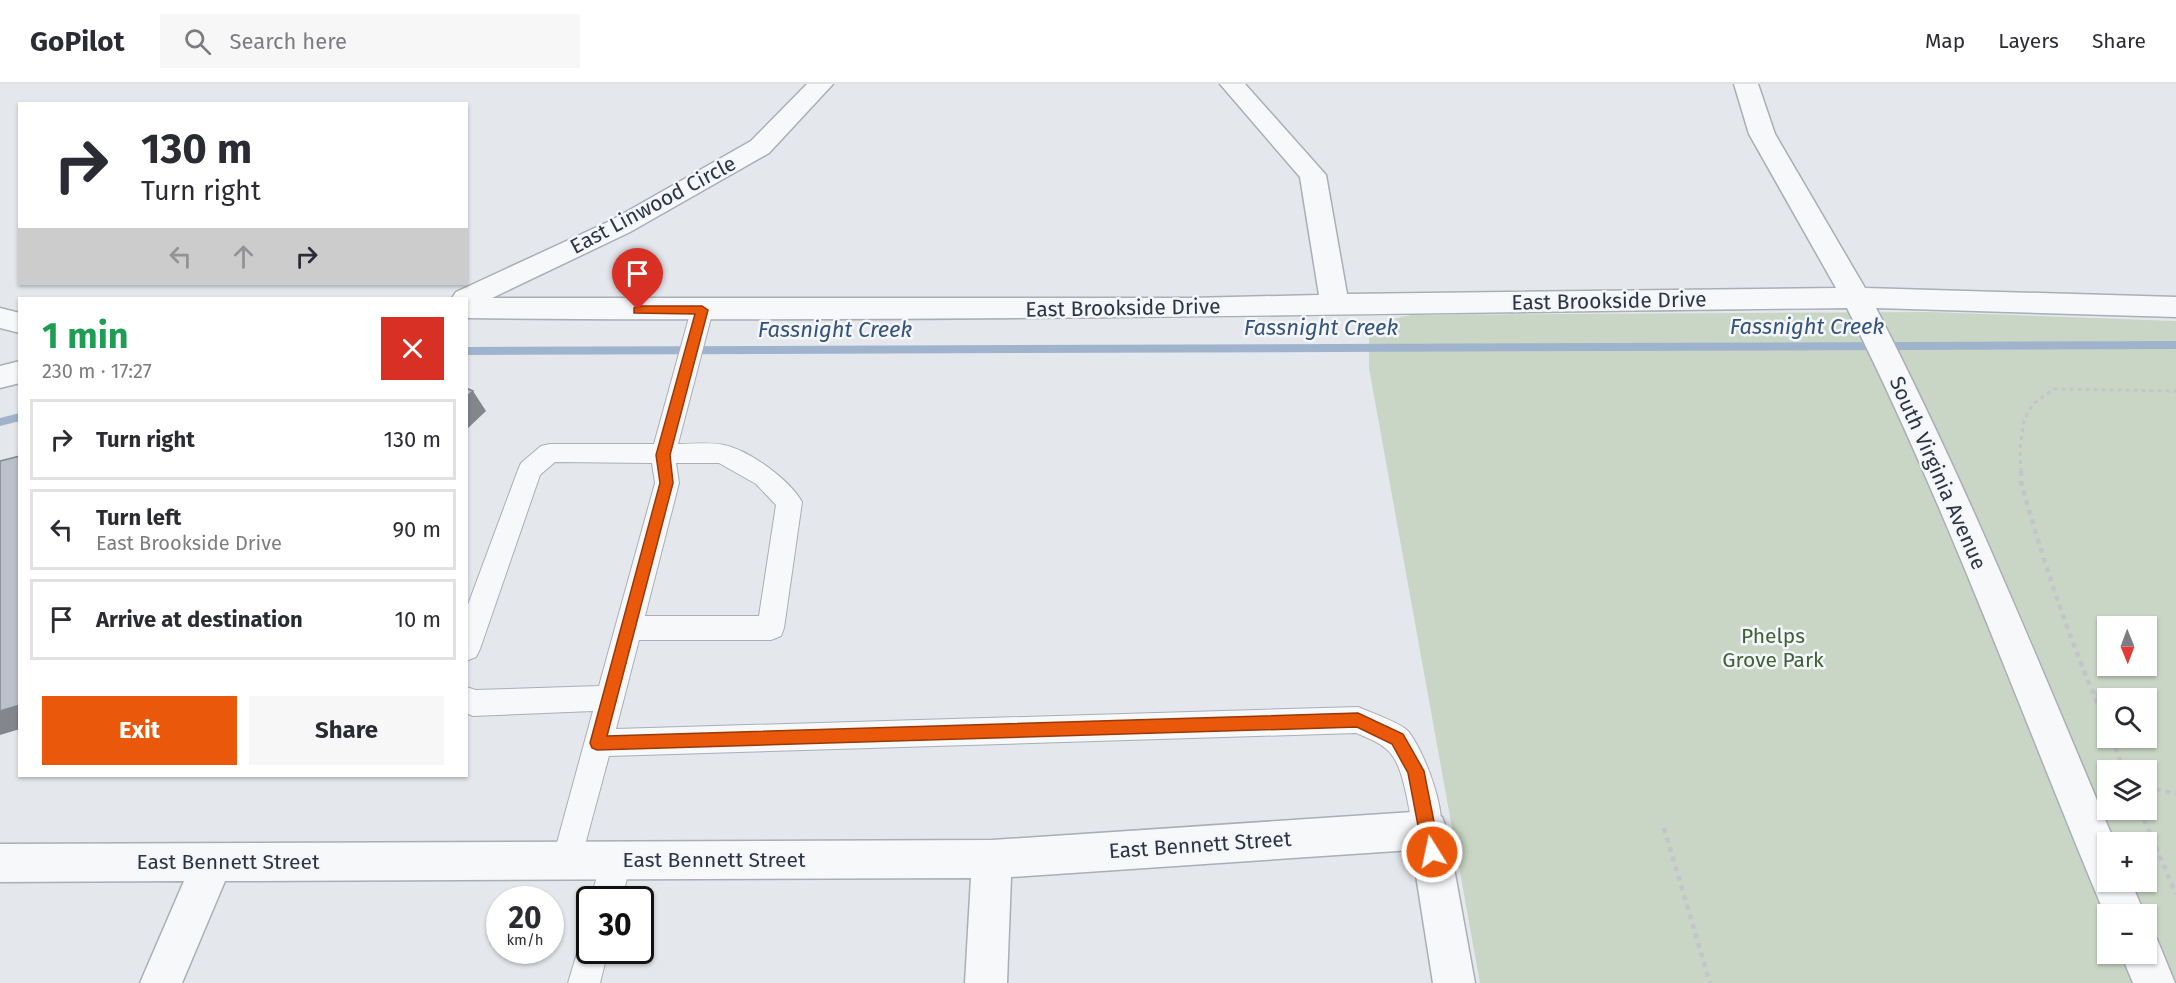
<!DOCTYPE html>
<html lang="en">
<head>
<meta charset="utf-8">
<style>
  :root { --surface:#fff; --page:#f7f7f7; --text:#2b2b33; --muted:#7c7c81; --line:#e1e1e2; --accent:#ea580c }
  body { margin:0; font-family:"Fira Sans",sans-serif; background:var(--page); color:var(--text); height:100vh; display:flex; flex-direction:column; font-size:22px; white-space:nowrap }
  * { box-sizing:border-box; margin:0 }
  p { font-size:20px; color:var(--muted) }
  .icon { flex:none; width:33px; height:33px; fill:none; stroke:currentColor; stroke-width:2; stroke-linecap:round; stroke-linejoin:round }
  .map { position:relative; flex:1; overflow:hidden }
  .panel { position:absolute; left:18px; top:213px; width:450px; height:480px; display:flex; flex-direction:column; background:var(--surface); border-radius:0px; box-shadow:0 2px 4px #0004 }
  .panel>* { flex:none }
  .top-card { position:absolute; left:18px; top:18px; width:450px; height:183px; border-radius:0px; box-shadow:0 2px 4px #0004; background:#fff; color:var(--text); overflow:hidden }
  .needle { width:39px; rotate:179deg }
  .controls { position:absolute; left:2097px; top:532px; display:grid; gap:12px }
  .controls a { display:grid; place-items:center; width:60px; height:60px; border-radius:0px; background:var(--surface); box-shadow:0 2px 4px #0004; font-size:30px }
  .speed { position:absolute; left:486px; top:802px; display:flex; gap:12px; font-size:30px; font-weight:700; text-align:center }
  .speed>* { display:grid; place-content:center; width:78px; height:78px; border-radius:50%; background:var(--surface); box-shadow:0 2px 4px #0004; line-height:1 }
  .speed small { font-size:15px; font-weight:400 }
  .speed .limit { border:3px solid #111; border-radius:9px; background:#fff; color:#111 }
  .pin { position:absolute; display:grid; place-items:center; width:51px; height:51px; color:#fff; margin:-62px -26px; border-radius:50% 50% 50% 0; rotate:-45deg; box-shadow:0 0 6px #0007 }
  .pin .icon { rotate:45deg }
  .me { position:absolute; width:66px; margin:-33px; rotate:350deg; stroke-linejoin:round; filter:drop-shadow(0 0 4px #0008) }
  .turn { display:flex; align-items:center; gap:21px; height:126px; padding:0 24px; font-size:27px }
  .turn .icon { width:78px; height:78px; stroke-width:2.5 }
  .turn b { display:block; font-size:42px; line-height:51px }
  .lanes { display:flex; align-items:center; height:57px; padding:0 24px; background:#0003; justify-content:center; gap:30px; direction:ltr }
  .lanes .off { opacity:.35 }
  .round { display:grid; place-items:center; flex:none; width:63px; height:63px; border-radius:0px; background:var(--page) }
  .summary { display:flex; align-items:center; justify-content:space-between; height:102px; padding:0 24px }
  h1 { font-size:36px; font-weight:700; line-height:45px; color:#1e9e55 }
  .cta { display:flex; gap:12px; margin-top:auto; padding:12px 24px }
  .cta a { flex:1; height:69px; border-radius:0px; background:var(--accent); color:#fff; font-size:24px; font-weight:700; line-height:69px; text-align:center }
  .cta a+a { background:var(--page); color:var(--text) }
  ul { padding:0; list-style:none }
  li { display:flex; align-items:center; gap:18px; height:81px; margin:0 12px 9px; padding:0 12px; border:3px solid var(--line); border-radius:0px }
  li div { flex:1 }
  li b { display:block; font-size:22px }
  li em { font-style:normal }
  header { display:flex; align-items:center; gap:36px; box-sizing:border-box; height:84px; padding:0 30px; background:var(--surface); border-bottom:2px solid var(--line) }
  header strong { font-size:28px }
  nav { display:flex; gap:33px; margin-inline-start:auto; font-size:21px }
  .search { width:420px; height:54px; background:var(--page); display:flex; align-items:center; gap:15px; box-sizing:border-box; padding:0 21px; border-radius:0px; color:var(--muted); font-size:22px }
  .map>svg:first-child { display:block }
</style>
</head>
<body>
<header>
<strong>GoPilot</strong>
<div class="search"><svg class="icon" aria-label="search" viewBox="0 0 24 24"><circle cx="10" cy="10" r="6"/><path d="M15 15l6 6"/></svg>Search here</div>
<nav><a>Map</a><a>Layers</a><a>Share</a></nav>
</header>
<div class="map">
<svg width="2176" height="899" viewBox="0 0 2176 899">
  <rect width="100%" height="100%" fill="#e4e7ec"/>
  <path fill="#c9d6c5" fill-rule="evenodd" d="M1929,228L2176,237V899H1480L1369,284V250L1389,236L1411,231ZM2108,543H2146V582H2108ZM2108,615H2146V654H2108ZM2108,687H2146V726H2108ZM2108,759H2146V798H2108ZM2108,831H2146V870H2108Z"/>
  <g fill="none" stroke-linecap="round" stroke-linejoin="round">
    <path fill="#9fb4cc" fill-rule="evenodd" d="M2176,257V265L466,271V263Z
      M20,329V337L0,342V334Z"/>
    <defs>
      <path id="lane" d="M702,218L710,221L713,226L678,360C693,360 710,358 724,361C749,366 790,396 802,418L784,544L781,552L771,556H639L616,645L1358,623C1370,628 1401,639 1408,647C1425,668 1449,732 1439,756L1428,760L1417,756C1407,731 1407,680 1385,664C1377,657 1365,653 1356,649L609,672L578,787L567,792L556,787L552,777L593,627L473,632L466,629V603L476,606L599,602L655,399L652,379L555,378L540,391L480,565L476,573L466,577V526L518,386L521,379L541,362L550,360H654L691,226L694,221ZM676,379H719L756,400L776,421L759,532H645L679,399Z
        M616,761L627,766L631,776L622,816H590L605,766Z
        M590,852V867H608L600,899H568L581,856Z"/>
      <path id="street" d="M807,0H833L769,69L630,148L492,214H1189L1319,211L1300,93L1220,0H1245L1326,91L1347,210L1836,204L1749,50L1734,0H1758L1775,50L1865,204L2176,213V233L1876,224C1966,398 2039,579 2115,759H2108V798H2131L2145,831H2108V838C2022,633 1947,423 1847,224C1387,229 927,239 466,234V214H452L456,208L612,136L751,57Z
        M0,224L20,229V249L0,244Z
        M20,277V299L0,304V282Z
        M1428,727L1442,733L1447,746L1475,899H1433L1412,766L1011,793L1007,899H965L971,794L225,797L182,899H140L184,797L0,798V760L992,756Z
        M2146,851L2157,855L2175,899H2133L2121,870H2146Z"/>
    </defs>
    <use href="#lane" stroke="#a9aeb7" stroke-width="2"/>
    <use href="#street" stroke="#a9aeb7" stroke-width="3"/>
    <path stroke="#c2c5cb" stroke-width="3" stroke-dasharray="4 4" stroke-linecap="butt" d="M2021,388L2020,365L2024,336L2033,320L2054,305L2176,307"/>
    <path stroke="#c2c5cb" stroke-width="4.5" stroke-dasharray="5 5" stroke-linecap="butt" d="M2021,387V398C2044,481 2072,564 2108,643
      M2112,654L2124,687
      M2146,703L2176,710
      M2140,726L2176,810
      M1664,744L1710,899"/>
    <use href="#lane" fill="#f7f8fa" fill-rule="evenodd"/>
    <use href="#street" fill="#f7f8fa" fill-rule="evenodd"/>
  </g>
  <path fill="#83868d" d="M473,307L486,327L466,346V313Z
    M20,621V645L0,651V627Z"/>
  <path fill="#bbc0ca" stroke="#83868d" stroke-width="1.5" d="M466,304L473,307L466,313Z
    M20,372V621L0,627V377Z"/>
  <path fill="#ea580c" stroke="#983908" stroke-width="1.5" d="M638,222H702L708,226L670,371L673,399L607,652L1358,629L1403,650L1424,687L1440,768L1437,774L1432,776L1426,774L1423,768L1408,689L1392,660L1357,643L597,666L592,664L590,659L660,399L656,371L695,230L634,229V224Z"/>
  <g text-anchor="middle" stroke-width="5" stroke-linejoin="round" paint-order="stroke">
    <g font-size="21" fill="#2b3445" stroke="#f4f6f9">
      <text transform="translate(653 121) rotate(-28)" y="7">East Linwood Circle</text>
      <text transform="translate(1609 217) rotate(-1)" y="7">East Brookside Drive</text>
      <text transform="translate(1123 224) rotate(-1)" y="7">East Brookside Drive</text>
      <text transform="translate(1938 389) rotate(66)" y="7">South Virginia Avenue</text>
      <text transform="translate(1200 761) rotate(-4)" y="7">East Bennett Street</text>
      <text x="714" y="783">East Bennett Street</text>
      <text x="228" y="785">East Bennett Street</text>
    </g>
    <g font-size="21" fill="#3f6138" stroke="#f4f6f9">
      <text x="1773" y="559">Phelps<tspan x="1773" dy="24">Grove Park</tspan></text>
    </g>
    <g font-size="22" font-style="italic" fill="#34527a" stroke="#f4f6f9">
      <text x="1807" y="250">Fassnight Creek</text>
      <text x="1321" y="251">Fassnight Creek</text>
      <text x="835" y="253">Fassnight Creek</text>
    </g>
  </g>
</svg>
<div class="controls">
<a><svg class="needle" viewBox="-14 -14 28 28"><path d="M0-13l5 13h-10z" fill="#e53935"/><path d="M0 13l5-13h-10z" fill="#7c7c81"/></svg></a>
<a><svg class="icon" aria-label="search" viewBox="0 0 24 24"><circle cx="10" cy="10" r="6"/><path d="M15 15l6 6"/></svg></a>
<a><svg class="icon" aria-label="layers" viewBox="0 0 24 24"><path d="M12 4l9 5-9 5-9-5zM3 14l9 5 9-5"/></svg></a>
<a>+</a>
<a>−</a>
</div>
<div class="speed"><div>20<small>km/h</small></div><div class="limit">30</div></div>
<div class="pin" style="left:638px;top:226px;background:#d93025"><svg class="icon" aria-label="arrive" viewBox="0 0 24 24"><path d="M6 21V4h12l-3 4 3 4H6"/></svg></div>
<svg class="me" style="left:1432px;top:768px" viewBox="-20 -20 40 40"><circle r="17" fill="#ea580c" stroke="#fff" stroke-width="3"/><path d="M0-11L8 9 0 5-8 9z" fill="#fff"/></svg>
<div class="top-card">
<div class="turn"><svg class="icon" aria-label="right" viewBox="0 0 24 24"><path d="M7 20v-9h11M14 6l5 5-5 5"/></svg><div><b>130 m</b>Turn right</div></div>
<div class="lanes"><svg class="icon off" aria-label="left" viewBox="0 0 24 24"><path d="M17 20v-9H6M10 6l-5 5 5 5"/></svg><svg class="icon off" aria-label="ahead" viewBox="0 0 24 24"><path d="M12 20V5M6 11l6-6 6 6"/></svg><svg class="icon" aria-label="right" viewBox="0 0 24 24"><path d="M7 20v-9h11M14 6l5 5-5 5"/></svg></div>
</div>
<section class="panel">
<div class="summary"><div><h1>1 min</h1><p>230 m · 17:27</p></div><a class="round" style="background:#d93025;color:#fff"><svg class="icon" aria-label="close" viewBox="0 0 24 24"><path d="M6 6l12 12M18 6L6 18"/></svg></a></div>
<ul>
<li><svg class="icon" aria-label="right" viewBox="0 0 24 24"><path d="M7 20v-9h11M14 6l5 5-5 5"/></svg><div><b>Turn right</b></div><em>130 m</em></li>
<li><svg class="icon" aria-label="left" viewBox="0 0 24 24"><path d="M17 20v-9H6M10 6l-5 5 5 5"/></svg><div><b>Turn left</b><p>East Brookside Drive</p></div><em>90 m</em></li>
<li><svg class="icon" aria-label="arrive" viewBox="0 0 24 24"><path d="M6 21V4h12l-3 4 3 4H6"/></svg><div><b>Arrive at destination</b></div><em>10 m</em></li>
</ul>
<div class="cta"><a>Exit</a><a>Share</a></div>
</section>
</div>
</body>
</html>
